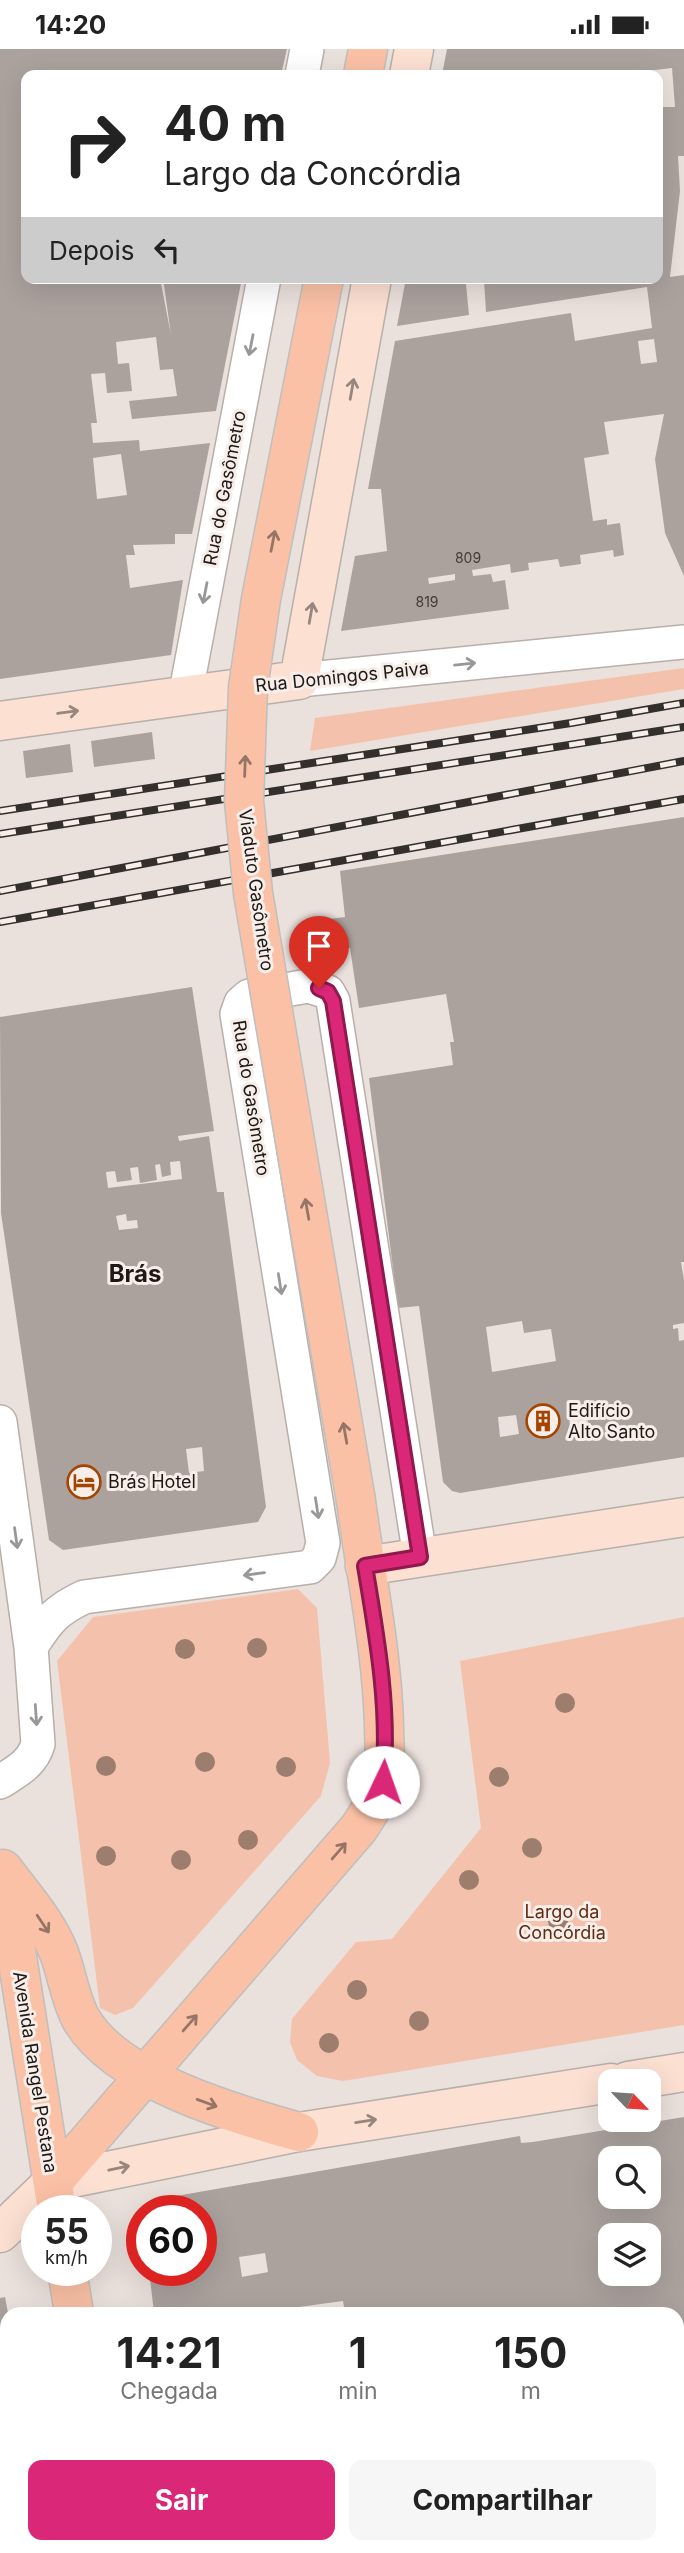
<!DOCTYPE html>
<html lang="pt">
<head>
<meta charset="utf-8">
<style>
  :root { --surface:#fff; --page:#f6f6f6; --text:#222; --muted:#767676; --accent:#db2777 }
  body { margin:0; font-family:Inter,sans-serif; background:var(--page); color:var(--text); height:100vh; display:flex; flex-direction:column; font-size:26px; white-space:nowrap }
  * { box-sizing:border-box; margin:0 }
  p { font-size:23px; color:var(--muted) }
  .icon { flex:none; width:38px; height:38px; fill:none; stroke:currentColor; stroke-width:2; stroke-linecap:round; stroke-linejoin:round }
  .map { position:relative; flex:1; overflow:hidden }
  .details { position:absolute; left:0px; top:2258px; width:684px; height:247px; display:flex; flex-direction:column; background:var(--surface); border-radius:21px 21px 0 0; box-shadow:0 7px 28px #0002 }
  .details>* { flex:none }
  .hud { position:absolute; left:21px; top:21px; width:642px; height:214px; border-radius:14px; box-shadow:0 7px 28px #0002; background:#fff; color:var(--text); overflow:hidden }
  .needle { width:46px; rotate:115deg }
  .tools { position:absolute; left:598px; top:2020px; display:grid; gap:14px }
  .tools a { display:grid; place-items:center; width:63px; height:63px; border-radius:14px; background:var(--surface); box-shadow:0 7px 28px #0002; font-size:35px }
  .speed { position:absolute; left:21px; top:2146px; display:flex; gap:14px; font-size:35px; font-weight:700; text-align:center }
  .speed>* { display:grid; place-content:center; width:91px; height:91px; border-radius:50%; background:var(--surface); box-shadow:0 7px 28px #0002; line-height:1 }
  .speed small { font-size:18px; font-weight:400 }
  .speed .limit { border:10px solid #d22; background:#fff; color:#111 }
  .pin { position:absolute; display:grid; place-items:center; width:60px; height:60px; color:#fff; margin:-72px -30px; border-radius:50% 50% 50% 0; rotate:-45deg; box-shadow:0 0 7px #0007 }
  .pin .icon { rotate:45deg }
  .me { position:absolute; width:77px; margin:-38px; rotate:3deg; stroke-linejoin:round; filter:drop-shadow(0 0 5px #0008) }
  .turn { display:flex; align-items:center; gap:24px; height:147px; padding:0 28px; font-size:32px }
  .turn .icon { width:91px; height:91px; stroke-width:2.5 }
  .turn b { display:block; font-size:49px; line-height:60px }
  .then { display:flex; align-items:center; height:66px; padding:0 28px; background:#0003; gap:14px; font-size:26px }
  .eta { display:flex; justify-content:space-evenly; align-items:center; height:119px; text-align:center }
  .eta b { font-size:42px; font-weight:700; line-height:49px }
  .cta { display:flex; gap:14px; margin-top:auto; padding:14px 28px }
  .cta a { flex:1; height:80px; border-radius:14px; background:var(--accent); color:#fff; font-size:28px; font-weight:700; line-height:80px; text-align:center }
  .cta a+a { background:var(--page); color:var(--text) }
  .status { display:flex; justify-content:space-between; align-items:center; height:49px; padding:0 35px; background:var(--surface); direction:ltr }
  .status svg { height:19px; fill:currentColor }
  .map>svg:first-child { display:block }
</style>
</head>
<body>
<div class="status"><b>14:20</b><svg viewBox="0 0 49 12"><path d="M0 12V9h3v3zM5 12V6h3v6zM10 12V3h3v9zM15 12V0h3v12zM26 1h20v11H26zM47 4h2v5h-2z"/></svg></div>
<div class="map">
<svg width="684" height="2504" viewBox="0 0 684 2504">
  <rect width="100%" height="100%" fill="#eae0dc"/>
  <path fill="#f4c2ac" d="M684,619V640L310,702L315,669Z
    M298,1540L317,1559L330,1714L321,1747L133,1959L115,1966L100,1959L57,1612L93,1568Z
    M684,1568V1976L343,2032L317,2027L297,2011L290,1993L292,1970L356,1893L392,1890L481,1779L460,1612Z"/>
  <path fill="#aba29e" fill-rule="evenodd" d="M0,0H287L281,26H26V229H160L171,286L163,229H242L216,362L132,370L129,352L177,347L173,320L160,321L156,288L116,293L118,315L129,314L132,342L107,344L105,324L91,325L97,374H91L93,394L139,391L140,402L210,394L192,485H175V495L133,496L135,506H126L130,539L183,531L171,606L0,630ZM121,405L127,446L97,450L93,409Z
    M447,0H684V107H678L680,142L670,228L684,226V527L665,484L655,410L664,365L604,373L609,405L584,409L593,472L607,470V476L620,474L624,506L614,508L613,501L580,506L581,515L560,518L558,510L528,514L529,521L511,524L510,515L472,521L473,527L491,525L493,533L505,531L509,560L341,582L355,507L387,502L381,440H368L395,292L571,264L575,292L652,279L647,238L486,263L484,231L466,235L469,266L397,277L406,229H658V58H675L672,19L646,22L647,26H442ZM654,290L657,313L641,315L638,292ZM455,525V531L429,535L428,529Z
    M152,683L155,710L94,718L91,692Z
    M70,695L73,723L26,729L23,702Z
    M684,768V1213H681L684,1231V1274L673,1276V1280L678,1279L679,1292L684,1291V1408L460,1444L452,1442L443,1433L419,1257L398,1259L369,1029L453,1016L450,993H454L446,945L359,959L350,899L326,902L322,871L345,868L340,822ZM522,1272L524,1284L551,1280L556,1312L492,1323L486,1278ZM586,1357L588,1375L570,1377L568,1360ZM516,1366L519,1385L500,1388L498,1368Z
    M192,938L214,1082L178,1087L179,1092L209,1087L217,1143H224V1146L266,1458L258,1473L63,1501L49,1491L1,1164L0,968ZM180,1112L182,1130L108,1139L106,1123L115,1122L117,1133L132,1131L130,1119L138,1118L140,1134L157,1131L155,1116L160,1115L162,1128L171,1126L170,1113ZM126,1165L127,1172L137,1171L138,1179L119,1181L116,1167ZM202,1398L204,1422L189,1424L186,1400Z
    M684,2068V2504L594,2503L626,2497H677V2264H345L343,2252L299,2258L300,2264H269V2261L249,2264H154L149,2221H201V2161H151L159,2150L520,2087L521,2094L533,2093ZM611,2109H649V2147H611ZM611,2186H649V2224H611ZM265,2204L268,2223L242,2228L239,2208Z
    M5,2248L8,2264L7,2497H47L48,2504H2L0,2491V2249Z
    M374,2497H384L385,2499L397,2497L562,2499L533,2504H343Z
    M571,2497H591L592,2504H572Z"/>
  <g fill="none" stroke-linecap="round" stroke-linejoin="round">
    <defs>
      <path id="street" d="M302,26L307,0
        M299,631L684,593
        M185,648L264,229
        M0,1373L31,1598L38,1695C32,1715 17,1722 0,1733
        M31,1598C47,1572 56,1561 84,1548L310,1518L319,1509L323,1494L237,965L241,954L249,947L308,937L328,943L333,952L420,1508"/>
      <path id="secondary" d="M409,26L414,0
        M0,672L299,631L372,229
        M365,1517L684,1468
        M628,2032L684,2023
        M0,2184L53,2133L299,2083L611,2034"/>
      <path id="primary" d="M363,26L368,0
        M3,1820C23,1847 47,1873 59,1904C67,1925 70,1950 81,1970C116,2031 234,2065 299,2083
        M4,1825L57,2161
        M53,2133L359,1779C368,1765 377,1752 382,1736C387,1717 384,1696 384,1677C382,1601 366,1527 356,1452
        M67,2221L74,2264
        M109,2497L111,2504"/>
    </defs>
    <use href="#street" stroke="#b8afab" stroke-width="36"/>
    <use href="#secondary" stroke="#b8afab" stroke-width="41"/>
    <use href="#primary" stroke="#bfbfbe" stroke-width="41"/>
    <use href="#street" stroke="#fff" stroke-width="33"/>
    <use href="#secondary" stroke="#fce0d2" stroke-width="38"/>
    <use href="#primary" stroke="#fac1a6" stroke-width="38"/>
    <defs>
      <path id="rail" d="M0,762L571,674L684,654
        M0,785L684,678
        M0,842L684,712
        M0,873L684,750"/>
    </defs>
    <use href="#rail" stroke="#332f2d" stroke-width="8"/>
    <use href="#rail" stroke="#f7ede9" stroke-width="5" stroke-dasharray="16" stroke-linecap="butt"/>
    <defs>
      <path id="primary-bridge" d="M324,229L261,550L248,639L244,752L253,844L356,1452"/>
    </defs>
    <use href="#primary-bridge" stroke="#bfbfbe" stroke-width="41" stroke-linecap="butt"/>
    <use href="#primary-bridge" stroke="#fac1a6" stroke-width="38"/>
  </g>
  <g fill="#9d7d6d">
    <circle cx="257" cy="1599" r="10"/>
    <circle cx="185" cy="1600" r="10"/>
    <circle cx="565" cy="1654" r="10"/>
    <circle cx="205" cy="1713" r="10"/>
    <circle cx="106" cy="1717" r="10"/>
    <circle cx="286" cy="1718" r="10"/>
    <circle cx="499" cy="1728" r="10"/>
    <circle cx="248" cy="1791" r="10"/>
    <circle cx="532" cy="1799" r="10"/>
    <circle cx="106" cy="1807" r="10"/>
    <circle cx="181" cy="1811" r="10"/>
    <circle cx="469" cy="1831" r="10"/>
    <circle cx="558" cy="1872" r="10"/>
    <circle cx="357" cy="1941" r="10"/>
    <circle cx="419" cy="1972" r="10"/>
    <circle cx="329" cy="1994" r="10"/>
  </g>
  <defs><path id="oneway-shaft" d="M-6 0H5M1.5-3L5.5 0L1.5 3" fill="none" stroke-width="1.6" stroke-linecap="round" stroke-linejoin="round" transform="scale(1.75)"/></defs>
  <g stroke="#999897">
    <use href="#oneway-shaft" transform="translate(251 296) rotate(101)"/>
    <use href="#oneway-shaft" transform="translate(205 544) rotate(101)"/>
    <use href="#oneway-shaft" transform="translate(465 615) rotate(-6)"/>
    <use href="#oneway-shaft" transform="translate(280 1235) rotate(81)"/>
    <use href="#oneway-shaft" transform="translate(317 1459) rotate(81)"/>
    <use href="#oneway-shaft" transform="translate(16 1489) rotate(82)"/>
    <use href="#oneway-shaft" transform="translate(254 1525) rotate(173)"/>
    <use href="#oneway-shaft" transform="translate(36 1666) rotate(86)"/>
  </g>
  <g stroke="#97867e">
    <use href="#oneway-shaft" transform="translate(352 340) rotate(-80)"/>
    <use href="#oneway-shaft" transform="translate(311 564) rotate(-80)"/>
    <use href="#oneway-shaft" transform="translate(68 663) rotate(-7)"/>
    <use href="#oneway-shaft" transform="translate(366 2072) rotate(-9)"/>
    <use href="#oneway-shaft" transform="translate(119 2119) rotate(-12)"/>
  </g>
  <g stroke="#967566">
    <use href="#oneway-shaft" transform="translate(273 492) rotate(-79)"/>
    <use href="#oneway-shaft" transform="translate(245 717) rotate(-88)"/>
    <use href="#oneway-shaft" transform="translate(307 1160) rotate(-100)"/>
    <use href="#oneway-shaft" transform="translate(345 1384) rotate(-100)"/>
    <use href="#oneway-shaft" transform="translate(339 1802) rotate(-49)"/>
    <use href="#oneway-shaft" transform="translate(43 1875) rotate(56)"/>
    <use href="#oneway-shaft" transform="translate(190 1974) rotate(-49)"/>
    <use href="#oneway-shaft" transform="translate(207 2054) rotate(20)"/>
  </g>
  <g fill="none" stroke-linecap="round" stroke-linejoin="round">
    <defs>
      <path id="route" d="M319,939L328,943L333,952L420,1508L365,1517C377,1588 390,1661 383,1733"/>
    </defs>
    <use href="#route" stroke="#8e194d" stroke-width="18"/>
    <use href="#route" stroke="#db2777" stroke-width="12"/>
  </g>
  <defs>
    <symbol id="building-ring" viewBox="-11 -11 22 22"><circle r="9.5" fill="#f7ede9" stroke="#a54300" stroke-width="1.5"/><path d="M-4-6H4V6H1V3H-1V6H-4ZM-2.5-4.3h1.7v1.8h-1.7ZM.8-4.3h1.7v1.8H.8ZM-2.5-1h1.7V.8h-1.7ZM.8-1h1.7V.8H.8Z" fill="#a54300"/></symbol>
    <symbol id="hotel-ring" viewBox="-11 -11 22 22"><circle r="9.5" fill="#f7ede9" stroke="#a54300" stroke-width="1.5"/><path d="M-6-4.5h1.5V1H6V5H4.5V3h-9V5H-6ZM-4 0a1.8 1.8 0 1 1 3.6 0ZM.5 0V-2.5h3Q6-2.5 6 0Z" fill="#a54300"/></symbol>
  </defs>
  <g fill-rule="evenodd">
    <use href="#building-ring" x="524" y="1353" width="38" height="38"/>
    <use href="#hotel-ring" x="65" y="1414" width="38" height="38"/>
  </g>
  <g text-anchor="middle" stroke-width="6" stroke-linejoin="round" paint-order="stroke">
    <g font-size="14" fill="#403b39">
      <text x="468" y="514">809</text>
      <text x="427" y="558">819</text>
    </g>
    <g font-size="18" fill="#1c1917" stroke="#f7ede9">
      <text transform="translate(225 439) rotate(-79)" y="6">Rua do Gasômetro</text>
      <text transform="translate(342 628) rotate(-6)" y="6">Rua Domingos Paiva</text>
      <text transform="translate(256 841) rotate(82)" y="6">Viaduto Gasômetro</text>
      <text transform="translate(251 1049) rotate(81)" y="6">Rua do Gasômetro</text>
      <text transform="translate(35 2023) rotate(81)" y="6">Avenida Rangel Pestana</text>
    </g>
    <g font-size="18" fill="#1c1917" stroke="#f7ede9" text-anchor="start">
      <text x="568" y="1368">Edifício<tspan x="568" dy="21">Alto Santo</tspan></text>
      <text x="108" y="1439">Brás Hotel</text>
    </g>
    <g font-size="18" fill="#5e2c13" stroke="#f7ede9">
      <text x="562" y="1869">Largo da<tspan x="562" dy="21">Concórdia</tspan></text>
    </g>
    <g font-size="24" font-weight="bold" fill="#1c1917" stroke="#f7ede9">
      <text x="135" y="1233">Brás</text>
    </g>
  </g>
</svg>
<div class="tools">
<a><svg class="needle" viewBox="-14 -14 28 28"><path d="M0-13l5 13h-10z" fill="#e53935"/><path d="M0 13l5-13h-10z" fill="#767676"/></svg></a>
<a><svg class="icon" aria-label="search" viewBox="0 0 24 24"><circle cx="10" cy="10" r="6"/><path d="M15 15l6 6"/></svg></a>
<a><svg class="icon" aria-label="layers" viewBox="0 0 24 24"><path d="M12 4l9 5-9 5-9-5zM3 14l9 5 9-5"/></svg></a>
</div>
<div class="speed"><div>55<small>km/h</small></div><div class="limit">60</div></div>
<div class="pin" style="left:319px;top:939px;background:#d93025"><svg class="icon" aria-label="arrive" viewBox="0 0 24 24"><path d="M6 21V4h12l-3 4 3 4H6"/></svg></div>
<svg class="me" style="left:383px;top:1733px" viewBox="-20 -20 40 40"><circle r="19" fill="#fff"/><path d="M0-13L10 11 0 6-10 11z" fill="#db2777"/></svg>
<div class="hud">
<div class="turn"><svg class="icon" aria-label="right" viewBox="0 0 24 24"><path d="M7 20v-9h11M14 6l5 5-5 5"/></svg><div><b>40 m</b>Largo da Concórdia</div></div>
<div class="then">Depois<svg class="icon" aria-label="left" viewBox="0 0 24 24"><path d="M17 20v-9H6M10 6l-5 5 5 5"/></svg></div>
</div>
<section class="details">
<div class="eta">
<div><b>14:21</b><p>Chegada</p></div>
<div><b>1</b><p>min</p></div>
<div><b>150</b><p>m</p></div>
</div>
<div class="cta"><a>Sair</a><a>Compartilhar</a></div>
</section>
</div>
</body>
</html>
